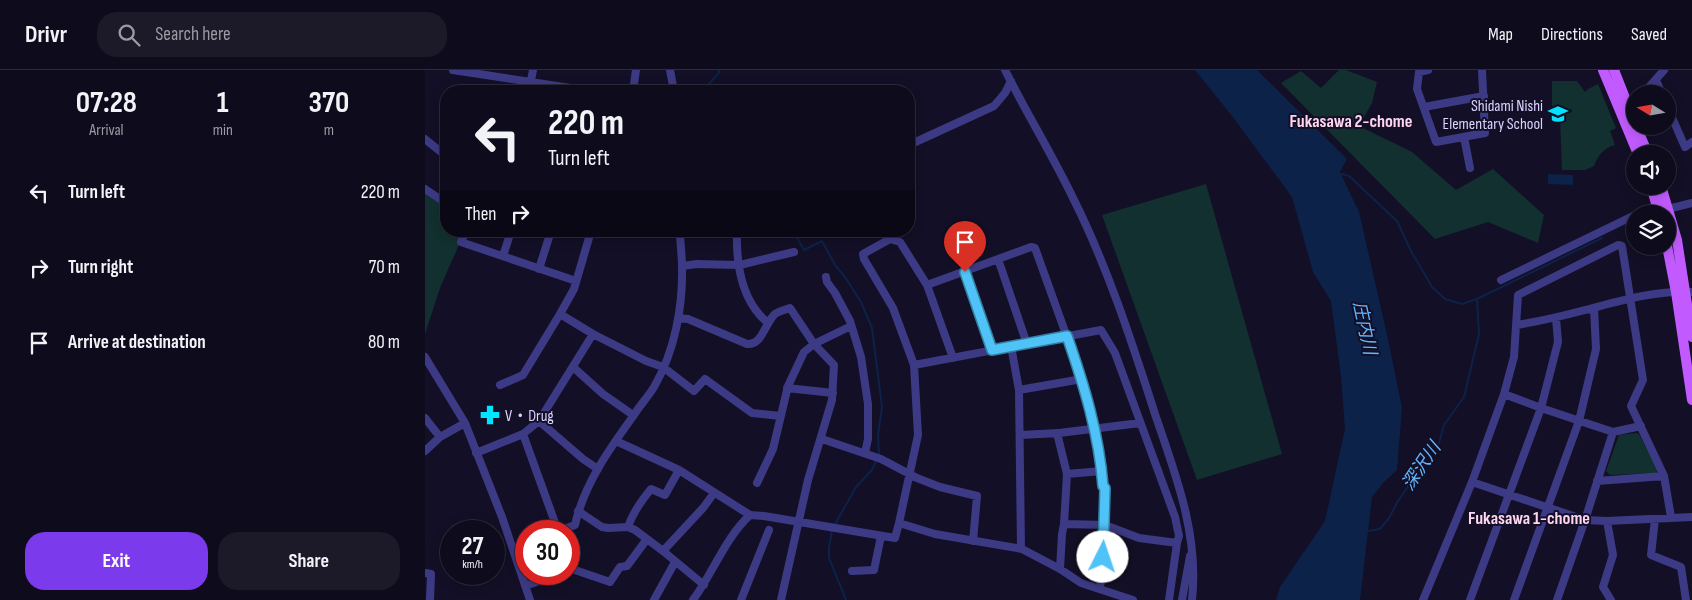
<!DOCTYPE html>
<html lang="en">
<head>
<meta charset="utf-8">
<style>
  :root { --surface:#0e0b1c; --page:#1c1929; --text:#f1f3f6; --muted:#9b9ba3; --line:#2e2b3b; --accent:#7c3aed }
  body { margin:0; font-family:"Sofia Sans Condensed","Noto Sans JP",sans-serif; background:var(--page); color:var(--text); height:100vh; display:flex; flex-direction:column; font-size:19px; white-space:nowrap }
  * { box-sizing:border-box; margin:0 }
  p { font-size:16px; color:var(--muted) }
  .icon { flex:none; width:28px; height:28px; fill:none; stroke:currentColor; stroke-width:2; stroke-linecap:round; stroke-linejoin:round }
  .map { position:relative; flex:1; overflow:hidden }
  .details { display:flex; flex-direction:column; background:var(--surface); width:425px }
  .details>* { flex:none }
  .banner { position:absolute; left:15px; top:15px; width:475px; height:152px; border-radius:20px; box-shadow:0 2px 12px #0003,0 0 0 1px var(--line); background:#0e0b1c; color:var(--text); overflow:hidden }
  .needle { width:32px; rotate:281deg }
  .fabs { position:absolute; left:1201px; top:15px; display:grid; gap:10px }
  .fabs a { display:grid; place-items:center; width:50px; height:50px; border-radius:50%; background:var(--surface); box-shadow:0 2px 12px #0003,0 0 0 1px var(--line); font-size:25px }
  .speed { position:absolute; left:15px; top:450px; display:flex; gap:10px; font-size:25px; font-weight:700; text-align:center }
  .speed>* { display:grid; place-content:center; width:65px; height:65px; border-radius:50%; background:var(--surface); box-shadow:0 2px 12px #0003,0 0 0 1px var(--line); line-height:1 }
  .speed small { font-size:12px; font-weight:400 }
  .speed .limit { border:8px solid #d22; background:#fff; color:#111 }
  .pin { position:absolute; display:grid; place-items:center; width:42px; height:42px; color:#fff; margin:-51px -21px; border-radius:50% 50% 50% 0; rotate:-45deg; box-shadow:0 0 5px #0007 }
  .pin .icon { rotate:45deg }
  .me { position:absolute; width:55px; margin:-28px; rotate:4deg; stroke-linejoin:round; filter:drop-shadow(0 0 4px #0008) }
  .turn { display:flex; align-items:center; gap:18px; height:105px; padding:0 25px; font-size:22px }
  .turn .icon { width:65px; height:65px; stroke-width:2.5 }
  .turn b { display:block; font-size:35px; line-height:42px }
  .then { display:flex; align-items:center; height:48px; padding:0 25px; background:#0003; gap:10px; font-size:19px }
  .eta { display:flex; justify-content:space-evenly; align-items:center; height:85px; text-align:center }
  .eta b { font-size:30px; font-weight:700; line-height:35px }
  .action { display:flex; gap:10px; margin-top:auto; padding:10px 25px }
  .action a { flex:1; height:58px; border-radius:20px; background:var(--accent); color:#fff; font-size:20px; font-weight:700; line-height:58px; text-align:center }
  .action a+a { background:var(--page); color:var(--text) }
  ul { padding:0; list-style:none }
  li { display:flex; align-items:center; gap:15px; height:75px; padding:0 25px }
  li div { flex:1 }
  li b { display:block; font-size:19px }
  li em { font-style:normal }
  header { display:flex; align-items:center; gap:30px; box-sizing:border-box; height:70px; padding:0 25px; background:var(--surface); border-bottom:1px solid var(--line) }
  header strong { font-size:24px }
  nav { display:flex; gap:28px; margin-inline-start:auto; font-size:18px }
  .search { width:350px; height:45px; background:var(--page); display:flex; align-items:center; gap:12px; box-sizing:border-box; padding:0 18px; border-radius:20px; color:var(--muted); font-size:19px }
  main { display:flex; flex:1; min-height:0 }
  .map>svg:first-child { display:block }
</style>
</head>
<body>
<header>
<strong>Drivr</strong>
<div class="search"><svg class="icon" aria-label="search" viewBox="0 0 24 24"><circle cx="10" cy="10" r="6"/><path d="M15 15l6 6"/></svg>Search here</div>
<nav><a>Map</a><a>Directions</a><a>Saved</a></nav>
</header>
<main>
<section class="details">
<div class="eta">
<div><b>07:28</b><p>Arrival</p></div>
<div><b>1</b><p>min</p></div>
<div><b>370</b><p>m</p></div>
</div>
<ul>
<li><svg class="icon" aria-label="left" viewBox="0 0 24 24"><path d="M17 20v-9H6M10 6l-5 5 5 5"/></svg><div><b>Turn left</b></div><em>220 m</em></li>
<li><svg class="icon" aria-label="right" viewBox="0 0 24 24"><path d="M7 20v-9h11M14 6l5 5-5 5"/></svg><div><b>Turn right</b></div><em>70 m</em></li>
<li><svg class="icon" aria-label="arrive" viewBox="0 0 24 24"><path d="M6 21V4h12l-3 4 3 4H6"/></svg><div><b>Arrive at destination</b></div><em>80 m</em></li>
</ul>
<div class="action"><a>Exit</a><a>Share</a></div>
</section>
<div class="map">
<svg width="1267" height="530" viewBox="0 0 1267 530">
  <rect width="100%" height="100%" fill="#130f26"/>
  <path fill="#12302f" d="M914,0H921L952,12L947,33L934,56L987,82L1031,120L1068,99L1119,145L1113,173L1063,152L1010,169L856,13L876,1L896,18Z
    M1127,11H1152L1160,22L1163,19L1173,14L1191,58L1185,61L1190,75C1179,78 1173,85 1169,96L1160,100H1137L1135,47H1127Z
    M781,114L857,384L772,410L677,145Z
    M0,121L21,136V161H40L15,218L0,264Z
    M1211,363L1214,364L1233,400L1231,403L1185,405L1181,401L1194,365Z"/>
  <path fill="#0c2248" d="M770,0H832L922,89L915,102L934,142L963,269L977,338L972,400L958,413L947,427L935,530H851L855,517L900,451L920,359L916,306L906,231L888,202L867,127L807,46Z
    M1123,104L1148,105V115L1123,114Z"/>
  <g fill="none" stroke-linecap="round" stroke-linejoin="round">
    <path stroke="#0c2248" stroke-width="2" d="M261,20L263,21
      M268,21V19L281,17L294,3V0
      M916,104L924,106L972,151L986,181L1007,217L1020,229L1037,234L1052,229
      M368,161L379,180L397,171L410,195L420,207L436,232L447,258L457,337L453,365L454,385
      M409,456L431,417L447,400L452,389
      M407,461L404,477V488L421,530
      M943,461L955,459L964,448L973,431L982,418L992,398L1001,383L1014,373L1019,355L1039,327L1054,264L1052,229L1177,168"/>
    <path stroke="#3d3a85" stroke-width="8" d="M28,0L165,21
      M245,0L249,21
      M580,0C602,44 628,86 649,130C684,200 708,276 732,350C752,408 774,467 767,530
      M1003,0L994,2L992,19L1011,72L1060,63L1057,0
      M1231,10L1237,24
      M104,21L108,0
      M208,21L211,0
      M1218,24L1239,0
      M1242,36L1260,77L1267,72
      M999,37L1059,26
      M1039,67L1045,98
      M0,69L21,86
      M484,75L569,36L580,23L586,11
      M0,119L21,133
      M1243,139L1267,133
      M1213,144L1232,135
      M41,161L36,172L151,211
      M312,161C311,194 316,231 343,253
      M78,186L86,161
      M573,189L602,274
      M257,196L272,194L315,195L369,182
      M114,199L126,161
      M539,202L567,280
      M401,207L402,212L410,223L425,251L436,287L443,334V369L440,383
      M1076,210L1210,145
      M502,215L606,177L610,178L657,309L670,359L677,401
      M135,244L149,219L166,161
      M253,248L263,249L322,274C337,276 340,253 350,244C354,241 360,240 365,238L389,274L409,295L407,330L383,410L356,530
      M1092,255C1115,251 1138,246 1160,240C1195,231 1231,220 1267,222
      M168,264L221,291L238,297L269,321L280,309L327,343L355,346
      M586,276L594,320L596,479
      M0,287L40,353L77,447L105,530
      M489,295L676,260L690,283L750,447L754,466L752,473
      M148,297L178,324L208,345
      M75,315L98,305L135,244L168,264L114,351L98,364
      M362,318L408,323
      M594,320L657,309
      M1079,324L1116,338L1188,362L1216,356
      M0,348L15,367
      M114,351L158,389L173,399
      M632,363L642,404
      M595,365L634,363L715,353
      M397,369L456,389L492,408L515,417L552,426L548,471
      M191,371L254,400L325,445
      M0,381L15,367L40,353
      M51,383L98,364L133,461
      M1172,411L1239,406
      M1047,412L1160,450L1182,451L1267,447
      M332,413L348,379L363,316L379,282L389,274L426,256
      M153,441L177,457L183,458L203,457L210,460L238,481L279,515
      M1230,449L1226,485L1256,497L1261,530
      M1182,451L1188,485L1178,517L1186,530
      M474,453L493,365L489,295L468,238L439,189L438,184L465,169L475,172L502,215L528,288
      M639,454L642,404L677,401L678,416L681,418L680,455L675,519
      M203,457C208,442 216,431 226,419L240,425L254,400
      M134,461L150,455C159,414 185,378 209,345C215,335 223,327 229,317C250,281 258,236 257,196C257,184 255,173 255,161
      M238,481L278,438L289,423
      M147,499L185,512L195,497L202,496L222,469
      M635,499L637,464L639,454L680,455L714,468L752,473L744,530
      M427,501L449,500L456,466
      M0,503L6,504L5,530
      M100,516L134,504
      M229,530L250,492
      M268,530C288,503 300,468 325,445L339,446L470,468L474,453L510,464L597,479L635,499L656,513L708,530
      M316,530L344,460
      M757,530L765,486
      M998,530L1047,412L1079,324L1089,287L1093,225L1193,175L1197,176L1218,310L1206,336L1239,406L1246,447
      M1045,530L1116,338L1133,272L1131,248
      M1089,530L1154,351L1171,279L1169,238
      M1132,530L1160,450L1188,362"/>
    <path stroke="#c25bff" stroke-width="10" d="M1178,0L1213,84
      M1189,0L1210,53
      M1211,56L1223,84
      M1226,116L1234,144
      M1236,116L1252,170L1267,267
      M1242,176L1251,222L1267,330"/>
  </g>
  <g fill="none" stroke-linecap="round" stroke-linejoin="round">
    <defs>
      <path id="route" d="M540,202L567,280L642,266C659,315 674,364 678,416L680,418L678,487"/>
    </defs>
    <use href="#route" stroke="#337fa1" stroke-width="12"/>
    <use href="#route" stroke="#4fc3f7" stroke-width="9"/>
  </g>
  <defs>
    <symbol id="school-bare" viewBox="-9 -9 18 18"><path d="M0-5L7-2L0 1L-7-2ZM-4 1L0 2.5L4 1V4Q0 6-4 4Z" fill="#00e5ff" stroke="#130f26" stroke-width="2.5" paint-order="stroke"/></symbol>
    <symbol id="pharmacy-bare" viewBox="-9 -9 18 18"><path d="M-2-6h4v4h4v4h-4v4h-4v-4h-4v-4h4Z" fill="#00e5ff" stroke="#130f26" stroke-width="2.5" paint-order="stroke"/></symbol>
  </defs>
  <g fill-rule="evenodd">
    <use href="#school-bare" x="1119" y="30" width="28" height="28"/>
    <use href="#pharmacy-bare" x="51" y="331" width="28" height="28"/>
  </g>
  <g text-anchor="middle" stroke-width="4" stroke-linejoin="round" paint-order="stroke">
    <g font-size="16" fill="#d9d4ff" stroke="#130f26" text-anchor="end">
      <text x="1118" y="41">Shidami Nishi<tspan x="1118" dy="18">Elementary School</tspan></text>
      <text x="80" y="351" text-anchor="start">V・Drug</text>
    </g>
    <g font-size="18" font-weight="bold" fill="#ffd6f0" stroke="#130f26">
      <text x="926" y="57">Fukasawa 2-chome</text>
      <text x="1104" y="454">Fukasawa 1-chome</text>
    </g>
    <g font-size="18" font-style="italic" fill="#62b6ff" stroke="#130f26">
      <text transform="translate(940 258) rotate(78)" y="6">庄内川</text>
      <text transform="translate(996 396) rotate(-56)" y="6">深沢川</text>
    </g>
  </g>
</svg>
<div class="fabs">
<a><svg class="needle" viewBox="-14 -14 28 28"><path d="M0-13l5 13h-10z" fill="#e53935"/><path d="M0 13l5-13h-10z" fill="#9b9ba3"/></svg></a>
<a><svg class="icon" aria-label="sound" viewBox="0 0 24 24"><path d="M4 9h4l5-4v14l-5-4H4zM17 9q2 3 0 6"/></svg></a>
<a><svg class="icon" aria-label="layers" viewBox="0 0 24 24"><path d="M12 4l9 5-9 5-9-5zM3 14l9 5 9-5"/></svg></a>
</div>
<div class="speed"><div>27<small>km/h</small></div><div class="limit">30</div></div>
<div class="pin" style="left:540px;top:202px;background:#d93025"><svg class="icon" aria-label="arrive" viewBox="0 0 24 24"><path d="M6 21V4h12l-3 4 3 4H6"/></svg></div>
<svg class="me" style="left:678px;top:487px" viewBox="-20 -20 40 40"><circle r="19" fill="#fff"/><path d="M0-13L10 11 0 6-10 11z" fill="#4fc3f7"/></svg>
<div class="banner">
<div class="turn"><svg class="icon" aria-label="left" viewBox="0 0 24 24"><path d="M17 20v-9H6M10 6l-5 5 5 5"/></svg><div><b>220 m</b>Turn left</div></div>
<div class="then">Then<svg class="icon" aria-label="right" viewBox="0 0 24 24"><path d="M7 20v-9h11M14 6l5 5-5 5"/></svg></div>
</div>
</div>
</main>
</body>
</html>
